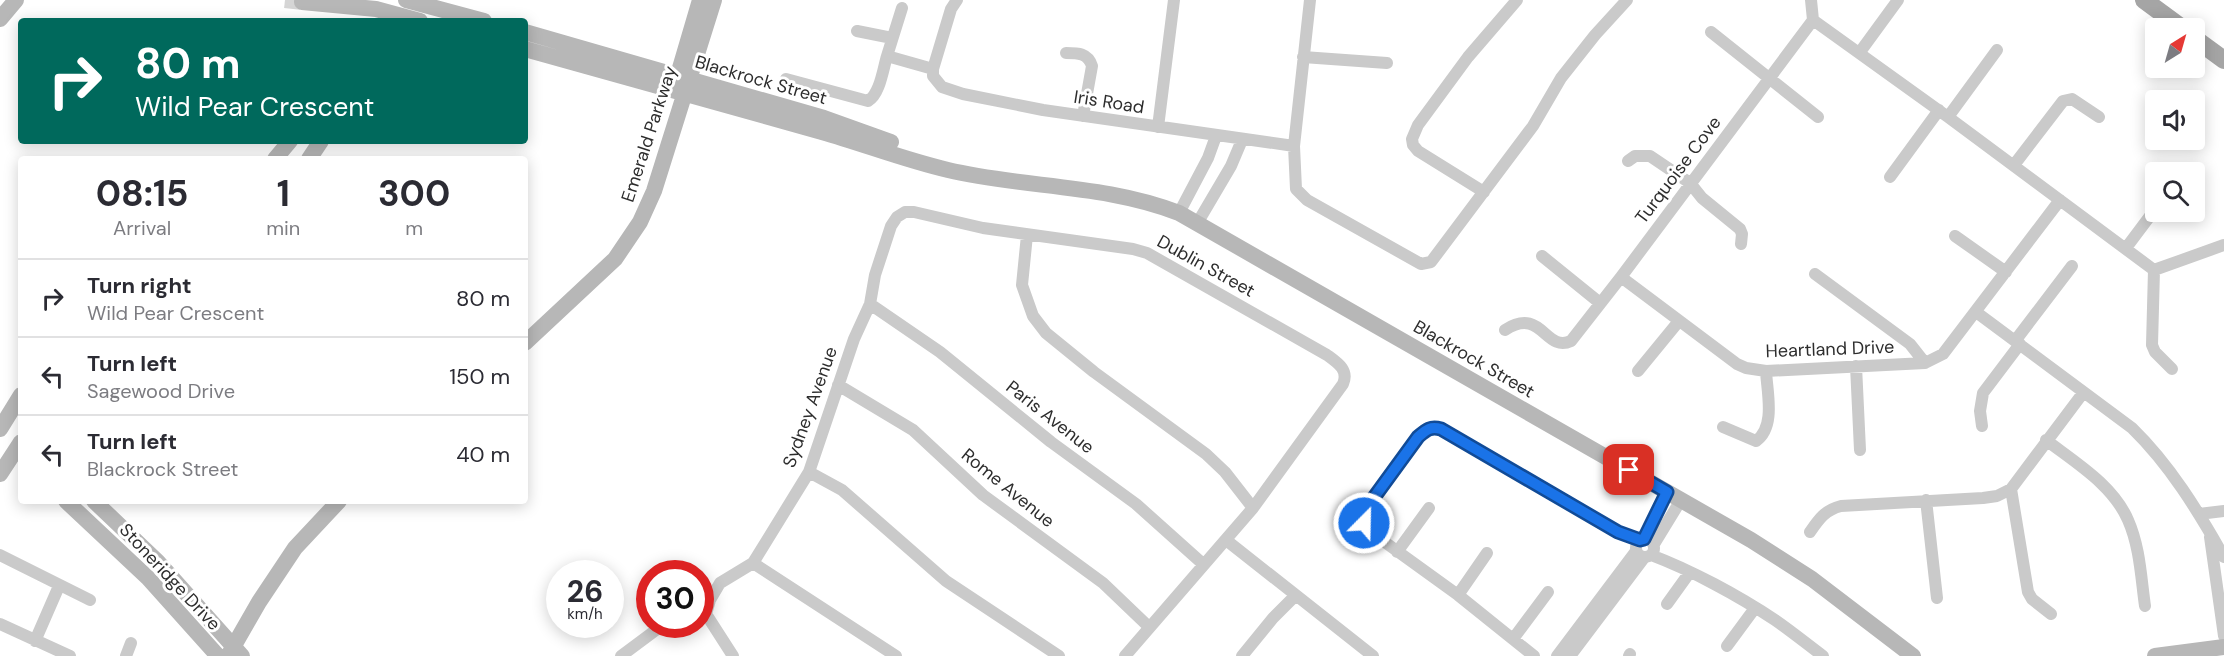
<!DOCTYPE html>
<html lang="en">
<head>
<meta charset="utf-8">
<style>
  :root { --surface:#fff; --page:#f2f2f3; --text:#2b2b33; --muted:#7c7c81; --line:#e1e1e2 }
  body { margin:0; font-family:"DM Sans",sans-serif; background:var(--page); color:var(--text); height:100vh; display:flex; flex-direction:column; font-size:22px; white-space:nowrap }
  * { box-sizing:border-box; margin:0 }
  p { font-size:20px; color:var(--muted) }
  .icon { flex:none; width:33px; height:33px; fill:none; stroke:currentColor; stroke-width:2; stroke-linecap:round; stroke-linejoin:round }
  .map { position:relative; flex:1; overflow:hidden }
  .details { position:absolute; left:18px; top:156px; width:510px; height:348px; display:flex; flex-direction:column; background:var(--surface); border-radius:6px; box-shadow:0 3px 15px #0003 }
  .details>* { flex:none }
  .hud { position:absolute; left:18px; top:18px; width:510px; height:126px; border-radius:6px; box-shadow:0 3px 15px #0003; background:#00695c; color:#fff; overflow:hidden }
  .needle { width:39px; rotate:37deg }
  .controls { position:absolute; left:2145px; top:18px; display:grid; gap:12px }
  .controls a { display:grid; place-items:center; width:60px; height:60px; border-radius:6px; background:var(--surface); box-shadow:0 3px 15px #0003; font-size:30px }
  .speed { position:absolute; left:546px; top:560px; display:flex; gap:12px; font-size:30px; font-weight:700; text-align:center }
  .speed>* { display:grid; place-content:center; width:78px; height:78px; border-radius:50%; background:var(--surface); box-shadow:0 3px 15px #0003; line-height:1 }
  .speed small { font-size:15px; font-weight:400 }
  .speed .limit { border:9px solid #d22; background:#fff; color:#111 }
  .pin { position:absolute; display:grid; place-items:center; width:51px; height:51px; color:#fff; margin:-26px; border-radius:12px; box-shadow:0 3px 9px #0006 }
  .me { position:absolute; width:66px; margin:-33px; rotate:23deg; stroke-linejoin:round; filter:drop-shadow(0 0 4px #0008) }
  .turn { display:flex; align-items:center; gap:21px; height:126px; padding:0 18px; font-size:27px }
  .turn .icon { width:78px; height:78px; stroke-width:2.5 }
  .turn b { display:block; font-size:42px; line-height:51px }
  .eta { display:flex; justify-content:space-evenly; align-items:center; height:102px; text-align:center }
  .eta b { font-size:36px; font-weight:700; line-height:42px }
  ul { padding:0; list-style:none }
  li { display:flex; align-items:center; gap:18px; height:78px; padding:0 18px; border-top:2px solid var(--line) }
  li div { flex:1 }
  li b { display:block; font-size:22px }
  li em { font-style:normal }
  .map>svg:first-child { display:block }
</style>
</head>
<body>
<div class="map">
<svg width="2224" height="656" viewBox="0 0 2224 656">
  <rect width="100%" height="100%" fill="#fff"/>
  <g fill="none" stroke-linecap="round" stroke-linejoin="round">
    <path stroke="#d5d5d5" stroke-width="16" stroke-dasharray="16 8" stroke-linecap="butt" d="M285,0L302,2"/>
    <path stroke="#cacaca" stroke-width="12" d="M957,0L951,9L933,69V76L942,87L963,94L1043,110L1294,146
      M1310,0L1294,146L1296,189L1307,200L1421,264L1431,262L1533,126L1561,78L1595,35L1627,0
      M1811,0L1813,20
      M1813,20L1948,117L2154,270
      M857,31L892,38
      M1711,32L1818,117
      M1860,52L1898,0
      M1066,53C1078,53 1088,53 1092,66L1083,116
      M887,56L902,8
      M1303,57L1387,63
      M786,79L868,101C880,94 883,69 887,56L933,69
      M1948,117L1997,50
      M1158,127L1174,0
      M1628,161L1635,156H1650L1690,183L1702,198L1740,229L1742,234L1741,244
      M2014,165L2063,101L2072,99L2099,117
      M1890,177L1939,110
      M1484,192L1418,151L1413,145L1412,139L1418,125L1468,57L1517,0
      M1179,213L1208,158L1216,136
      M1198,222L1231,166L1242,140
      M1027,235L1022,285L1033,316L1046,333L1094,372L1206,454L1225,472L1253,508
      M1955,236L2006,272
      M2126,248L2156,208
      M1542,256L1600,303
      M2154,270L2152,345L2155,352L2172,369
      M2154,270L2224,245
      M1815,274L1910,344L1925,363
      M1621,277L1737,364L1746,368L1766,371L1925,363L1943,354L2060,200
      M870,304L940,352L1051,442L1136,504L1203,564
      M1976,312L2132,428C2170,465 2198,511 2224,557
      M1505,330C1542,306 1545,353 1571,341L1621,277L1813,20
      M2015,341L2072,266
      M1856,366L1860,450
      M1638,371L1679,321
      M838,385L913,430L983,495L1103,583L1149,627
      M1982,426L1980,411L1983,393L2020,344
      M1723,427L1756,441C1776,427 1767,392 1766,371
      M2046,440C2076,463 2113,485 2128,520C2140,547 2141,578 2145,606
      M809,472L842,490L946,581L1059,656
      M2011,489L2028,592L2032,599L2051,614
      M1926,500L1937,598
      M2199,514L2224,511
      M1810,532C1819,519 1825,510 1841,506L1983,498L1997,496L2011,489L2083,393
      M2210,537L2224,636
      M1636 548a9 9 0 1 1 18 0a9 9 0 1 1-18 0Z
      M1644,539L1667,492
      M1226,540L1373,656
      M1654,544L1681,500
      M1397,552L1429,508
      M0,555L90,600
      M1651,555C1691,570 1739,596 1775,620C1791,631 1807,644 1823,656
      M753,563L896,656
      M1458,595L1487,553
      M1667,604L1690,572
      M706,614L710,600L720,583L753,563L809,472L854,339L870,304L875,275L891,226L897,217L905,212H914L983,228L1133,249L1147,253L1327,355C1338,363 1349,370 1343,384L1253,508L1125,656
      M706,614L733,656
      M0,624L70,656
      M1513,639L1548,592
      M35,641L59,586
      M1727,646L1755,608
      M126,656L131,643
      M621,656L664,624
      M1242,656L1273,618L1295,596
      M1534,656L1458,595L1368,530L1364,523L1367,507L1418,437C1426,430 1430,426 1441,429L1618,532L1640,540
      M1557,656L1636,551
      M1570,656L1644,558
      M1629,656L1630,654"/>
    <path stroke="#b7b7b7" stroke-width="16" d="M406,0L484,21
      M302,2L376,9L420,21
      M0,19L16,0
      M525,32L824,118L891,142
      M525,49C624,76 723,104 822,132C864,144 905,160 948,170C1024,188 1105,184 1179,213L1751,540L1812,579L1913,656
      M675,85L700,0
      M275,159L290,141
      M309,159L321,141
      M525,343L615,259L640,222L654,191L714,0
      M0,429L21,395
      M0,474L21,442
      M66,501L148,578L218,656
      M94,501L158,562L242,656
      M228,656L259,602L295,548L339,501
      M2155,656L2224,647"/>
    <path stroke="#a5a5a5" stroke-width="18" d="M2144,0L2182,28
      M2194,38L2224,60"/>
  </g>
  <g fill="none" stroke-linecap="round" stroke-linejoin="round">
    <defs>
      <path id="route" d="M1364,523L1367,507L1418,437C1426,430 1430,426 1441,429L1618,532L1640,540L1644,539L1667,492L1629,470"/>
    </defs>
    <use href="#route" stroke="#114b97" stroke-width="15"/>
    <use href="#route" stroke="#1a73e8" stroke-width="10"/>
  </g>
  <g text-anchor="middle" stroke-width="6" stroke-linejoin="round" paint-order="stroke">
    <g font-size="18" fill="#2d2d2d" stroke="#fff">
      <text transform="translate(761 80) rotate(16)" y="6">Blackrock Street</text>
      <text transform="translate(1109 102) rotate(9)" y="6">Iris Road</text>
      <text transform="translate(649 134) rotate(-72)" y="6">Emerald Parkway</text>
      <text transform="translate(1678 170) rotate(-53)" y="6">Turquoise Cove</text>
      <text transform="translate(1206 266) rotate(29)" y="6">Dublin Street</text>
      <text transform="translate(1830 349) rotate(-2)" y="6">Heartland Drive</text>
      <text transform="translate(1474 359) rotate(30)" y="6">Blackrock Street</text>
      <text transform="translate(810 407) rotate(-70)" y="6">Sydney Avenue</text>
      <text transform="translate(1050 417) rotate(38)" y="6">Paris Avenue</text>
      <text transform="translate(1008 488) rotate(39)" y="6">Rome Avenue</text>
      <text transform="translate(170 577) rotate(47)" y="6">Stoneridge Drive</text>
    </g>
  </g>
</svg>
<div class="controls">
<a><svg class="needle" viewBox="-14 -14 28 28"><path d="M0-13l5 13h-10z" fill="#e53935"/><path d="M0 13l5-13h-10z" fill="#7c7c81"/></svg></a>
<a><svg class="icon" aria-label="sound" viewBox="0 0 24 24"><path d="M4 9h4l5-4v14l-5-4H4zM17 9q2 3 0 6"/></svg></a>
<a><svg class="icon" aria-label="search" viewBox="0 0 24 24"><circle cx="10" cy="10" r="6"/><path d="M15 15l6 6"/></svg></a>
</div>
<div class="speed"><div>26<small>km/h</small></div><div class="limit">30</div></div>
<div class="pin" style="left:1629px;top:470px;background:#d93025"><svg class="icon" aria-label="arrive" viewBox="0 0 24 24"><path d="M6 21V4h12l-3 4 3 4H6"/></svg></div>
<svg class="me" style="left:1364px;top:523px" viewBox="-20 -20 40 40"><circle r="17" fill="#1a73e8" stroke="#fff" stroke-width="3"/><path d="M0-11L8 9 0 5-8 9z" fill="#fff"/></svg>
<div class="hud">
<div class="turn"><svg class="icon" aria-label="right" viewBox="0 0 24 24"><path d="M7 20v-9h11M14 6l5 5-5 5"/></svg><div><b>80 m</b>Wild Pear Crescent</div></div>
</div>
<section class="details">
<div class="eta">
<div><b>08:15</b><p>Arrival</p></div>
<div><b>1</b><p>min</p></div>
<div><b>300</b><p>m</p></div>
</div>
<ul>
<li><svg class="icon" aria-label="right" viewBox="0 0 24 24"><path d="M7 20v-9h11M14 6l5 5-5 5"/></svg><div><b>Turn right</b><p>Wild Pear Crescent</p></div><em>80 m</em></li>
<li><svg class="icon" aria-label="left" viewBox="0 0 24 24"><path d="M17 20v-9H6M10 6l-5 5 5 5"/></svg><div><b>Turn left</b><p>Sagewood Drive</p></div><em>150 m</em></li>
<li><svg class="icon" aria-label="left" viewBox="0 0 24 24"><path d="M17 20v-9H6M10 6l-5 5 5 5"/></svg><div><b>Turn left</b><p>Blackrock Street</p></div><em>40 m</em></li>
</ul>
</section>
</div>
</body>
</html>
